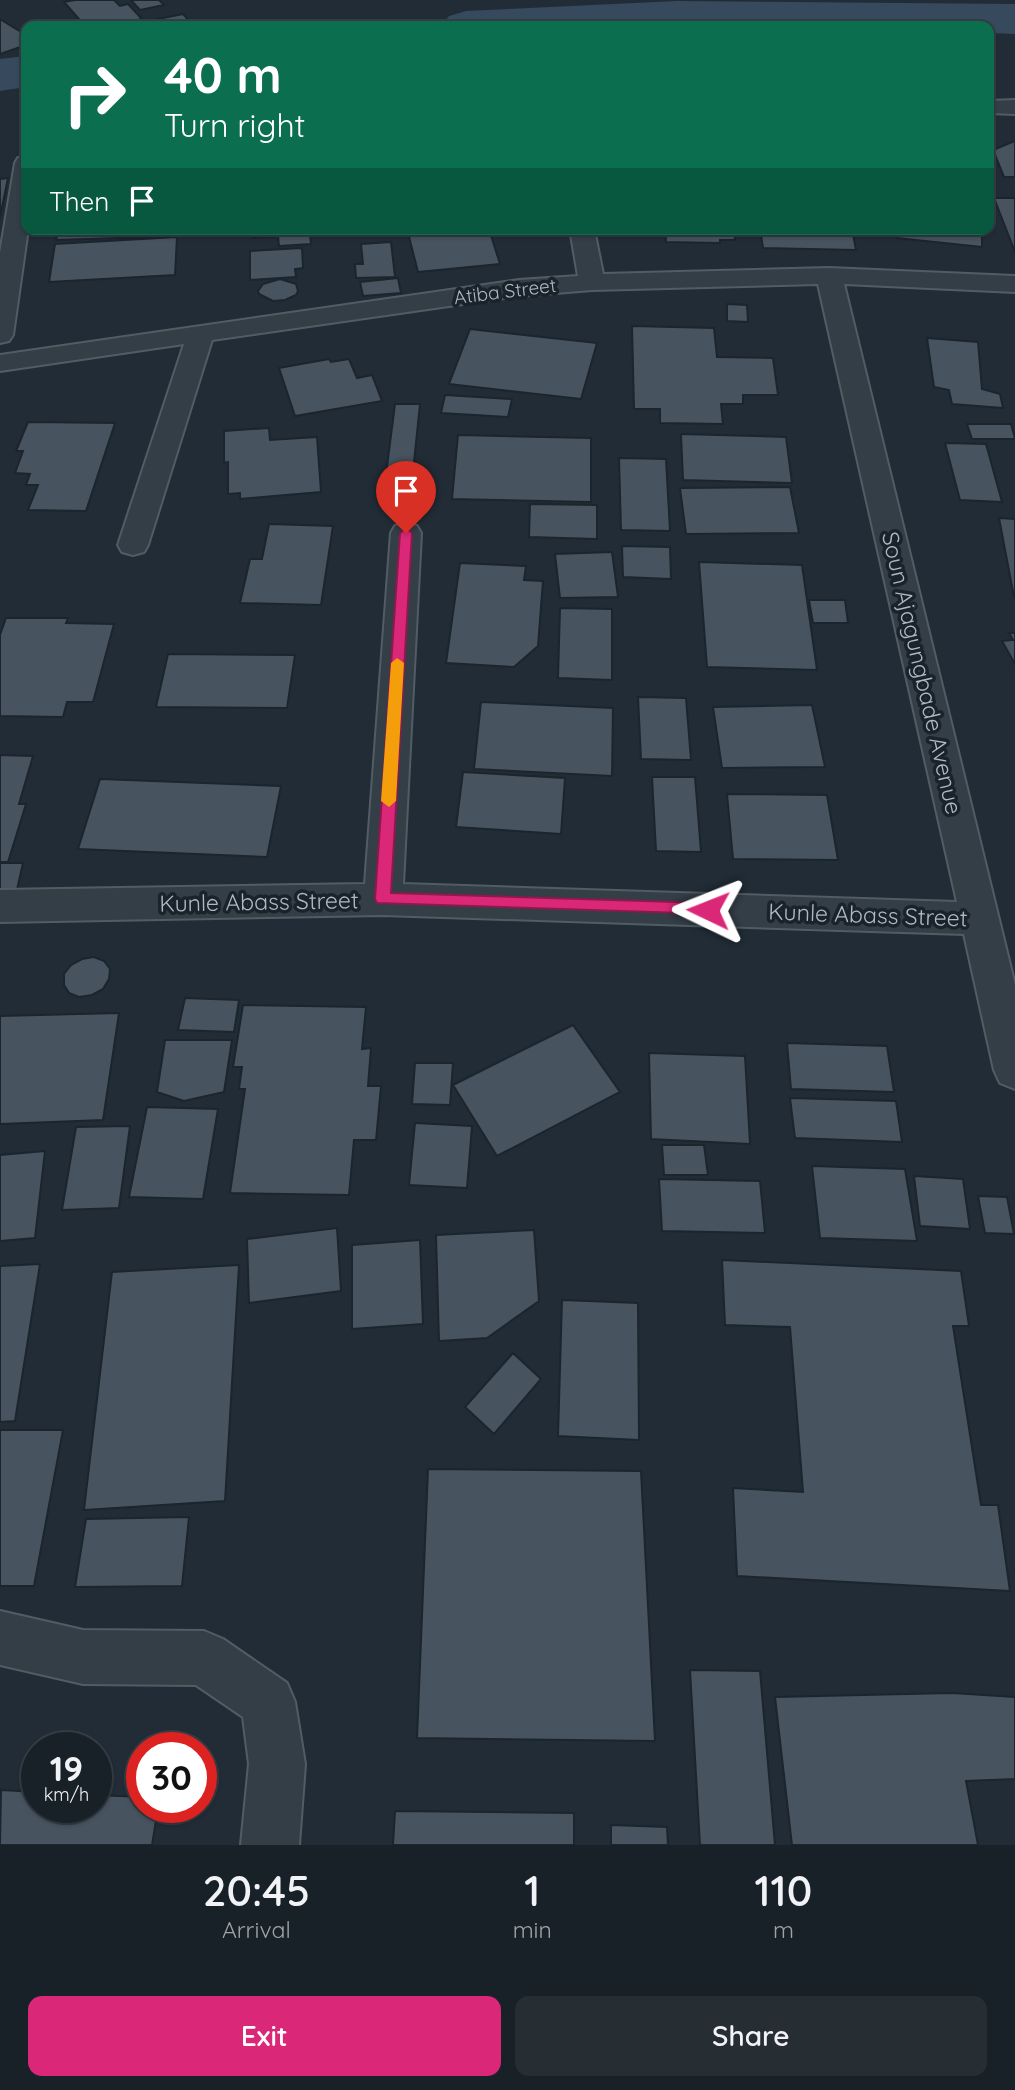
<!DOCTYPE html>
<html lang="en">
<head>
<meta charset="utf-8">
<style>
  :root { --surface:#192128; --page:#262e34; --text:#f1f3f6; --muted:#9fa3a8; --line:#373e45; --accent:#db2777 }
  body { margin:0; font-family:Quicksand,sans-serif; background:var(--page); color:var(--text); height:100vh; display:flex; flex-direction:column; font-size:26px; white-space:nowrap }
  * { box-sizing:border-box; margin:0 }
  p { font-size:23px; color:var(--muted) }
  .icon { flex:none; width:38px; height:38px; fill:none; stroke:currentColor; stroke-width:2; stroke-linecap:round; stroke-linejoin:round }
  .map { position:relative; height:1845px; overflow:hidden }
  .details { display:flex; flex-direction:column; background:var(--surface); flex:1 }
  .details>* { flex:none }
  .top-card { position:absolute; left:21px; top:21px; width:973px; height:214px; border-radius:14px; box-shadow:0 2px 5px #0004,0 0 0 2px var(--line); background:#0b6e4f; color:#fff; overflow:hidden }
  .speed { position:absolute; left:21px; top:1732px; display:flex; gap:14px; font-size:35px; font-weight:700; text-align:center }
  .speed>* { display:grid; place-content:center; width:91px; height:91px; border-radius:50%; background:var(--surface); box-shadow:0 2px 5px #0004,0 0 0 2px var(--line); line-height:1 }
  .speed small { font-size:18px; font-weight:400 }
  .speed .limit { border:10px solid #d22; background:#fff; color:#111 }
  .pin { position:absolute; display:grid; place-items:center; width:60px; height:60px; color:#fff; margin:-72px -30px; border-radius:50% 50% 50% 0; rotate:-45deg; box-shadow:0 0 7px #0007 }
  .pin .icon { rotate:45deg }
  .me { position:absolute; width:77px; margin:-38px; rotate:272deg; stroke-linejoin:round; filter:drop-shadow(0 0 5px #0008) }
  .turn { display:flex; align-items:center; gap:24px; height:147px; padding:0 28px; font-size:32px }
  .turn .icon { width:91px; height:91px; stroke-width:2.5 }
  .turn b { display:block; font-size:49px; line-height:60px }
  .then { display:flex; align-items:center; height:66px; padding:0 28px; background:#0003; gap:14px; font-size:26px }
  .eta { display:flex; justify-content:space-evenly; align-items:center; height:119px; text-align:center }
  .eta b { font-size:42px; font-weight:600; line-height:49px }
  .primary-button { display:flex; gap:14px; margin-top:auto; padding:14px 28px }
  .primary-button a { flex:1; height:80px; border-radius:14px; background:var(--accent); color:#fff; font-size:28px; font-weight:600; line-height:80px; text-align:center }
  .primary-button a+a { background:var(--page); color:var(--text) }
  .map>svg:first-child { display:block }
</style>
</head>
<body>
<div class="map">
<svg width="1015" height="1845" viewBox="0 0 1015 1845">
  <rect width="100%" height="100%" fill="#212c36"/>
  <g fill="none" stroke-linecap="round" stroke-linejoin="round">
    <path fill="#36495d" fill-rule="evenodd" d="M677,1L1015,4V34L989,33V26H441L449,16L466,11Z
      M26,56V87L0,91V59Z"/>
  </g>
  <path fill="#475460" stroke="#1c252d" stroke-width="2" d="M75,0H114L120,6L128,4L142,19L108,26H85L64,2Z
    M131,0H159L164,5L140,10Z
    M183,14L194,26L128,25Z
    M0,19L26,35V45L0,54Z
    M1015,141V177H1004L993,150Z
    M8,178L0,217V179Z
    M994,198H1015V252Z
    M59,229H180V236L56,240Z
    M253,229H345L346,231L310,234L311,244L279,246L278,236L253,238Z
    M407,229H489L500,264L418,272Z
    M665,229H734L735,240H720V243L666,242Z
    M760,229H842L843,234H853L856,250L763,248Z
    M898,229H982V247L897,238Z
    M177,237L175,275L49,282L55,244Z
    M391,242L395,277L356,278L355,264H363L361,244Z
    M302,248L303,268L295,269L296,277L250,280V251Z
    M398,278L401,293L363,296L360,282Z
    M280,279L296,284L298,291L296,295L285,300L273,301L259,294L258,291L263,284Z
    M727,304L747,305L748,322L727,321Z
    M632,326L714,328L717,357L773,358L778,395H743V404H721L723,424L660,423V409H634Z
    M470,329L597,343L581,399L449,384Z
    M927,338L978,342L982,389L1000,394L1003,408L952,404L949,390L934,387Z
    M329,359L331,362L349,359L357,378L372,375L382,401L295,416L279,368Z
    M445,395L512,399L508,417L441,413Z
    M395,404H420L411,491L384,490Z
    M28,422L115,423L86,511L28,510L38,485H26L30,474L15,473L23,451H16Z
    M967,424H1011L1015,439H972Z
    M269,428L270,440L317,437L321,492L240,499V493L228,494V462L224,463V431Z
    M681,434L786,437L792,483L683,480Z
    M458,435L591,438V502L452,499Z
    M945,443L986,444L1002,502L960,500Z
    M619,458L666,459L670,531L621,530Z
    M790,487L799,533L686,534L680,488Z
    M530,504L597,505V539L529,537Z
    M999,518L1015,519V597H1014Z
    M269,524L333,526L321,605L240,603L250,559H262Z
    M622,546L670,547L671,579L623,577Z
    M612,552L618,597L560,598L555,554Z
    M699,562L802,565L817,670L707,667Z
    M460,563L526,566L524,580L543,581L538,646L514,667L446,663Z
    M809,600H845L848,623H813Z
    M560,608L612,609V680L558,678Z
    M6,618H68L66,623L114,624L93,702H67L63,717L0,716V635Z
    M1009,633H1015V664L1002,641L1013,640Z
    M168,654L295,655L287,708L156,707Z
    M638,697L686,698L691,760L641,759Z
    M481,702L613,708L612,776L474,769Z
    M812,705L825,767L722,768L713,707Z
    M0,755L33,756L19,804H26L8,862H0Z
    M463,772L565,778L561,834L456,827Z
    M652,777H695L701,852L656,851Z
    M100,779L281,786L267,857L78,849Z
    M727,794L827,795L838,860L733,859Z
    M0,863H23L16,894L0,895Z
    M94,957L104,961L110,969L109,979L103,989L92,995L79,997L69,993L64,985V974L71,965L82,959Z
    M185,998L239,1000L234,1032L178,1030Z
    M243,1005L366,1007L362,1049L371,1048L368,1086H381L376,1140H354L349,1195L230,1193L245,1089H239L242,1067H233Z
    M119,1013L103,1120L0,1124V1016Z
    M573,1025L620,1092L497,1156L453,1085Z
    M165,1040H232L224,1092L184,1101L157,1092Z
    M787,1043L887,1046L894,1092L791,1089Z
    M649,1053L745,1056L750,1144L651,1139Z
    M415,1063H453L450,1105L412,1104Z
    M790,1098L896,1101L902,1142L795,1138Z
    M147,1107L218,1109L203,1199L129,1197Z
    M415,1123L472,1126L467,1188L409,1185Z
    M130,1126L119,1208L62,1210L76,1127Z
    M662,1145H704L708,1175H664Z
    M45,1151L35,1238L0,1241V1155Z
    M812,1166L905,1169L917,1241L820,1238Z
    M914,1176L963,1179L970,1229L920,1226Z
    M659,1179L760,1181L765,1233L662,1231Z
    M978,1196L1007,1197L1014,1234L985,1233Z
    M337,1228L341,1291L249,1303L247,1239Z
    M534,1230L539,1301L487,1338L439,1341L436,1235Z
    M420,1240L423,1324L352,1329V1245Z
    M722,1260L961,1271L969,1326H953L981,1505H998L1010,1591L737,1576L733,1488L803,1492L790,1327L725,1325Z
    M40,1264L15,1421L0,1422V1266Z
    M239,1265L225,1501L84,1510L112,1272Z
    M562,1300L638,1303L639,1440L558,1436Z
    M513,1353L541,1379L494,1434L465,1407Z
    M0,1430H63L34,1586H0Z
    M428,1469L641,1471L655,1741L417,1738Z
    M189,1517L182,1586L75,1587L86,1519Z
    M690,1670L760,1671L775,1845H700Z
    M952,1693L1015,1697V1779L966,1781L978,1845H792L775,1697Z
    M1,1790L37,1792V1808H96V1795L142,1797V1808H158L152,1845H0Z
    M395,1811L574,1813V1845H393Z
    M611,1825L667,1827L668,1845H611Z"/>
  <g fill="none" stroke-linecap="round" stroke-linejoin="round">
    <defs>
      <path id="minor" d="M1015,100V114L989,113V101Z
        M26,156L28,229L13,335L9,341L0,343V253L15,163L18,158Z
        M570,229H594L603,274L829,268L1015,276V292L844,284L1015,985V1089L1000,1083L994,1070L964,934L383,915L0,922V890L365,884L391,533L395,526L406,523L417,526L421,533L403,884L957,902L818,284L592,290L519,296L212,340L148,545L144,552L133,555L122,552L118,545L184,344L0,371V355L519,280L578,276Z
        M0,1611L83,1630L204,1631L223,1639L287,1683L295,1702L305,1764L299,1845H241L249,1764L243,1717L196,1685L83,1684L0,1665Z"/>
    </defs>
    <use href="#minor" stroke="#525c64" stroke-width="4"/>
    <use href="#minor" fill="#343e47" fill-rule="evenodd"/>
  </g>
  <path fill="#db2777" stroke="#8e194d" stroke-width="2" d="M406,528L412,533L391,893L708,903L716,910L714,914L377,903L375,899L400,533Z"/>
  <path fill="#f59e0b" d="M397,658L404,663L396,801L389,807L381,801L391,663Z"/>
  <g text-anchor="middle" stroke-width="7" stroke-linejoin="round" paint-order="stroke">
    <g font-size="19" fill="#afb9c3" stroke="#1a232b">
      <text transform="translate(505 291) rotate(-7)" y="7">Atiba Street</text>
    </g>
    <g font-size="23" fill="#afb9c3" stroke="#1a232b">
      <text transform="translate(922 673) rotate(77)" y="8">Soun Ajagungbade Avenue</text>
      <text transform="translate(259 902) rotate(-1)" y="8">Kunle Abass Street</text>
      <text transform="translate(868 915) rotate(2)" y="8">Kunle Abass Street</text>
    </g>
  </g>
</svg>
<div class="speed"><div>19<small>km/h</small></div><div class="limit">30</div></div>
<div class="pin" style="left:406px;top:533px;background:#d93025"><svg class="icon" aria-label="arrive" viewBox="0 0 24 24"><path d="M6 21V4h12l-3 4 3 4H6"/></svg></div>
<svg class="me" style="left:708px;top:910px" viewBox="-20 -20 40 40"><path d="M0-17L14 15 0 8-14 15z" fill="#db2777" stroke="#fff" stroke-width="4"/></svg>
<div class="top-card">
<div class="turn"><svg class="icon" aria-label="right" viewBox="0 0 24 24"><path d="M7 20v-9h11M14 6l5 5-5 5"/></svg><div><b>40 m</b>Turn right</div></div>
<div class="then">Then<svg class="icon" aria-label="arrive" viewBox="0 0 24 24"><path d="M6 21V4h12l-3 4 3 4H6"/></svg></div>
</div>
</div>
<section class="details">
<div class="eta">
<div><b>20:45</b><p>Arrival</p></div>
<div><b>1</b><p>min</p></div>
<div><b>110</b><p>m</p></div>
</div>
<div class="primary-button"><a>Exit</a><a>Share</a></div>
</section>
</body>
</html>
